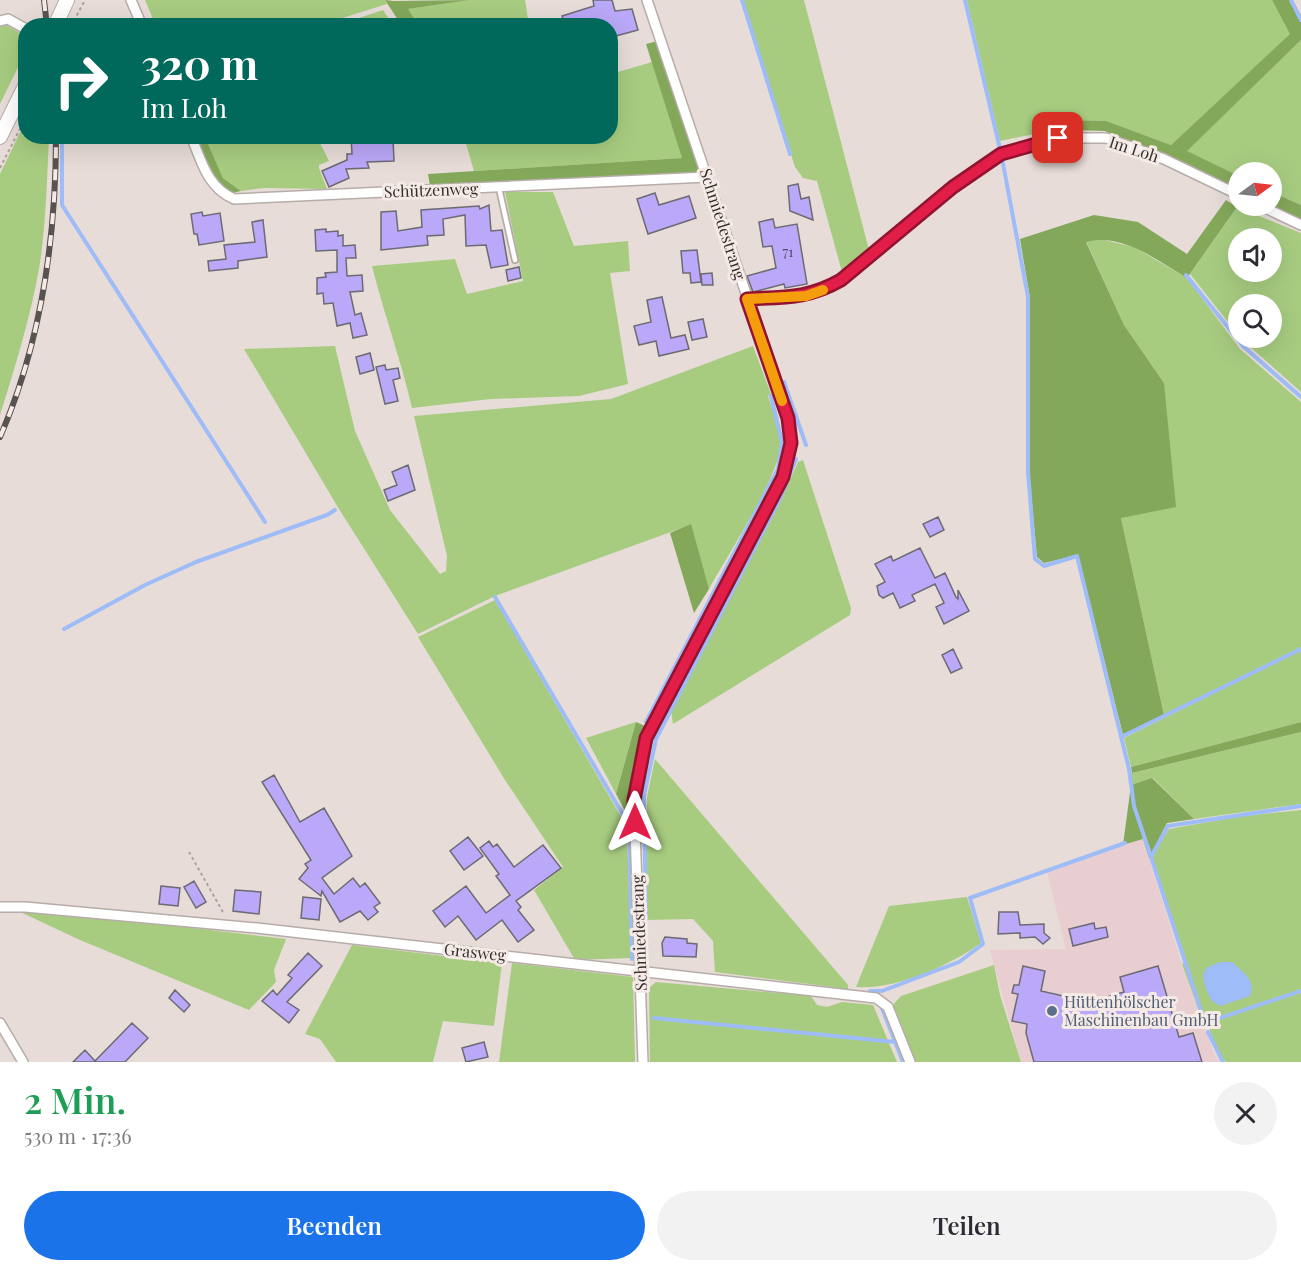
<!DOCTYPE html>
<html lang="de">
<head>
<meta charset="utf-8">
<style>
  :root { --surface:#fff; --page:#f2f2f3; --text:#2b2b33; --muted:#7c7c81; --accent:#1a73e8 }
  body { margin:0; font-family:"Playfair Display",serif; background:var(--page); color:var(--text); height:100vh; display:flex; flex-direction:column; font-size:22px; white-space:nowrap }
  * { box-sizing:border-box; margin:0 }
  p { font-size:20px; color:var(--muted) }
  .icon { flex:none; width:33px; height:33px; fill:none; stroke:currentColor; stroke-width:2; stroke-linecap:round; stroke-linejoin:round }
  .map { position:relative; height:1062px; overflow:hidden }
  .side { display:flex; flex-direction:column; background:var(--surface); flex:1 }
  .side>* { flex:none }
  .guide { position:absolute; left:18px; top:18px; width:600px; height:126px; border-radius:24px; box-shadow:0 6px 24px #0002; background:#00695c; color:#fff; overflow:hidden }
  .needle { width:39px; rotate:75deg }
  .buttons { position:absolute; left:1228px; top:162px; display:grid; gap:12px }
  .buttons a { display:grid; place-items:center; width:54px; height:54px; border-radius:50%; background:var(--surface); box-shadow:0 6px 24px #0002; font-size:30px }
  .pin { position:absolute; display:grid; place-items:center; width:51px; height:51px; color:#fff; margin:-26px; border-radius:12px; box-shadow:0 3px 9px #0006 }
  .me { position:absolute; width:66px; margin:-33px; rotate:0deg; stroke-linejoin:round; filter:drop-shadow(0 0 4px #0008) }
  .turn { display:flex; align-items:center; gap:21px; height:126px; padding:0 24px; font-size:27px }
  .turn .icon { width:78px; height:78px; stroke-width:2.5 }
  .turn b { display:block; font-size:42px; line-height:51px }
  .round { display:grid; place-items:center; flex:none; width:63px; height:63px; border-radius:32px; background:var(--page) }
  .overview { display:flex; align-items:center; justify-content:space-between; height:102px; padding:0 24px }
  h1 { font-size:36px; font-weight:600; line-height:45px; color:#1e9e55 }
  .button { display:flex; gap:12px; margin-top:auto; padding:12px 24px }
  .button a { flex:1; height:69px; border-radius:36px; background:var(--accent); color:#fff; font-size:24px; font-weight:600; line-height:69px; text-align:center }
  .button a+a { background:var(--page); color:var(--text) }
  .map>svg:first-child { display:block }
</style>
</head>
<body>
<div class="map">
<svg width="1301" height="1062" viewBox="0 0 1301 1062">
  <rect width="100%" height="100%" fill="#e7dcd8"/>
  <path fill="#e8ced0" d="M1143,839L1182,964L1214,1054L1220,1062H1021L990,950L1066,949L1047,872Z"/>
  <path fill="#a7cc80" fill-rule="evenodd" d="M145,0H385L387,4L320,25L156,26Z
    M470,0H525L529,25H418L407,9Z
    M743,0H804L869,250L842,272L817,181L803,178L795,167Z
    M967,0H1272L1291,34L1171,145L1105,121L1071,120L1072,130L1059,129L1000,141Z
    M383,10L393,25H338Z
    M6,25L25,36V53L0,104V27Z
    M1301,40V205L1272,192V172H1239V176L1186,151Z
    M652,62L683,158L474,171L464,137L610,136L611,74Z
    M25,122L26,136L49,137C47,181 46,225 39,269C30,319 15,367 0,415V174Z
    M205,137H317L329,161L319,165V168L327,189L264,188L241,191L223,178Z
    M505,192H553L574,246L628,241L630,271L610,273L628,384L579,396L491,399L412,408C401,360 384,314 372,266L455,259L467,294L523,281Z
    M1237,207L1301,233V392L1240,338H1272V304H1239V336L1190,274ZM1239,238H1272V272H1239Z
    M1100,239L1134,247L1187,278L1240,349L1301,402V647L1164,715L1121,518L1164,383L1124,325L1086,241Z
    M335,346L355,431L378,483L390,510L440,574L446,571L447,556L414,416L611,399L753,346L771,394L768,396C774,414 782,430 780,449C776,481 726,558 709,589L690,525L495,596L418,634L339,509L244,349Z
    M803,460L851,608L850,615L673,724L671,710L782,498L798,462Z
    M495,600L627,827L631,958L575,960L534,890L563,867L505,780L418,637Z
    M1301,650V722L1131,767L1124,738Z
    M636,722L616,794L586,738Z
    M1301,732V804L1194,819L1153,778L1131,785L1128,774Z
    M655,759L848,985V989L715,972L713,941L693,919L647,920V797Z
    M1301,810V989L1203,1022L1182,964L1187,962L1152,857L1169,829L1236,817Z
    M967,897L981,943C949,966 896,990 856,987L889,906Z
    M16,910H43L286,939L274,970L276,982L249,1010L80,940Z
    M352,945L502,963L494,1026L443,1021L433,1062H336L320,1039L305,1034Z
    M512,963L633,977L635,1062H499Z
    M994,965L1000,995L1021,1062H915L892,1006L901,996Z
    M656,982L811,996L817,1005L827,1007L842,1002L873,1005L897,1062H650L649,988Z
    M1301,993V1062H1226L1218,1052L1207,1023Z"/>
  <path fill="#83a85a" d="M385,0L394,1L470,0L408,9L418,25L402,26Z
    M1272,0H1292L1301,15V40L1187,151L1239,176V190L1105,131L1072,130L1071,120L1106,121L1171,145L1290,34Z
    M658,41L702,173L430,186L428,174L682,158L646,44Z
    M196,137H205L223,178L241,191L232,193L215,179Z
    M1272,192L1301,205V219L1272,205Z
    M1226,200L1237,207L1187,278C1158,261 1122,232 1086,242L1124,325L1164,383L1176,507L1121,518L1164,715L1123,735L1078,555L1044,563L1037,557L1029,472L1030,298L1020,239L1094,215L1138,222L1187,254Z
    M691,524L709,589L694,613L670,533Z
    M636,722L645,726L633,766L631,822L616,794Z
    M1301,722V732L1132,773L1131,767Z
    M1152,778L1194,819L1167,823L1149,858L1143,839L1123,845L1131,785Z"/>
  <path fill="#9ebcf7" d="M1220,962H1232C1242,971 1257,981 1250,996L1220,1006L1212,1001L1206,990L1203,976L1206,968Z"/>
  <g fill="none" stroke-linecap="round" stroke-linejoin="round">
    <path stroke="#9ebcf7" stroke-width="4" d="M742,0L790,154
      M965,0L1000,149
      M1291,0L1301,20
      M62,136V205L265,522
      M1002,158L1028,297V472L1035,559L1044,566L1077,556L1129,769L1134,806L1151,857
      M1186,275L1243,346L1301,397
      M784,382L806,445
      M495,597L629,825L632,959
      M64,629L145,585L196,562L327,515L335,510
      M646,722L778,469L782,442L771,396
      M1121,737L1301,649
      M1301,806L1168,826L1151,857L1205,1023L1301,991
      M646,919L644,796L656,739L781,497L796,459
      M870,991H882L959,962L983,944L970,898L1125,843
      M882,1008L903,1062
      M654,1018L895,1042
      M1208,1032L1223,1062"/>
  </g>
  <path fill="#baa8f8" stroke="#6c6a73" stroke-width="1.5" d="M593,0H612L615,11L632,9L638,30L612,37L610,26H565L562,16L594,6Z
    M351,136H370V141L393,139L394,161L367,162L369,168L346,169L349,178L329,187L322,171L347,160V154H352Z
    M798,184L801,199L809,197L813,220L790,211L788,186Z
    M655,193L659,205L689,196L696,218L648,234L637,199Z
    M489,205L491,231L502,230L508,265L491,268L486,245L466,246L465,215L443,219L444,235L427,236L428,245L381,250V212L396,211L398,231L422,227L421,210L479,206L480,209Z
    M202,212L203,216L220,213L224,241L199,245L197,234H194L191,214Z
    M773,219L775,228L797,224L807,284L785,288L784,284L753,292L747,276L776,268L772,246L763,247L759,222Z
    M263,220L267,257L238,261V268L209,271L208,261L226,259L224,245L255,242L252,222Z
    M326,229V232L338,231V236L343,235V246L355,245L356,258H346L347,276L362,275L363,291L350,292L355,315L361,313L367,335L353,338L350,323L337,326L333,303L324,304L323,293L317,294V278L326,277L325,273L337,272V250L316,251L315,230Z
    M697,250L701,282L691,283L690,273H683L681,251Z
    M519,267L521,278L508,281L506,270Z
    M712,273L713,285H702L701,274Z
    M662,297L671,338L685,335L689,349L659,356L656,341L639,345L634,326L651,322L647,300Z
    M703,319L707,337L692,340L688,322Z
    M370,353L374,370L360,374L356,357Z
    M385,365L386,370L398,368L400,378L393,380L398,401L385,404L376,367Z
    M408,465L415,490L388,501L384,490L397,485L392,472Z
    M938,517L944,530L930,537L923,524Z
    M920,548L935,578L945,573L956,597L958,599V590L969,611L944,624L936,607L944,603L935,584L912,595L915,601L900,608L893,593L883,598L879,595L877,586L885,582L875,564L891,556L893,561Z
    M953,649L962,668L951,673L942,655Z
    M274,775L300,822L324,808L352,856L322,878L334,894L353,878L360,887L365,883L380,903L374,907L378,912L368,920L360,911L340,922L322,891L321,896L299,879L308,868L305,864L311,860L262,782Z
    M468,837L483,856L464,870L450,851Z
    M489,841L493,847L497,844L514,867L543,845L561,868L516,901L521,907L518,910L534,930L518,942L502,920L476,940L458,916L445,927L433,911L466,886L486,913L510,895L496,876L499,874L480,848Z
    M194,881L206,902L196,908L184,887Z
    M161,886L180,888L178,906L159,904Z
    M235,890L261,892L259,914L233,911Z
    M303,897L321,899L319,920L301,918Z
    M999,912H1018L1020,925L1044,924V933L1050,938L1043,944L1035,937L1020,938V933L998,934Z
    M1094,923L1095,929L1106,927L1108,937L1073,946L1069,929Z
    M665,937L687,939V943L697,944L696,957L663,956L662,943Z
    M308,953L322,966L287,1002L299,1010L289,1023L262,1001L273,990L277,995L292,978L288,975Z
    M1023,966L1045,971L1041,991L1090,1002L1124,992L1120,977L1158,966L1179,1037L1193,1033L1202,1062H1034L1026,1033L1027,1024L1012,1021L1018,994L1012,993L1014,985H1019Z
    M175,990L190,1005L184,1012L169,998Z
    M132,1023L148,1038L125,1062H73L85,1050L95,1061Z
    M484,1042L488,1057L466,1062L462,1048Z"/>
  <g fill="none" stroke-linecap="round" stroke-linejoin="round">
    <defs>
      <path id="service" d="M499,188L515,260"/>
      <path id="minor" d="M131,0L142,26
        M0,21L8,19L26,29
        M191,136C202,162 207,187 234,199L707,177
        M1261,206L1301,225
        M747,299C783,297 808,299 841,280L953,187L1001,154L1058,138H1106L1164,159L1239,195
        M0,907H25L257,928L876,998L888,1007L910,1062
        M0,1023L23,1062
        M643,1062L634,800L646,738L783,477L791,443L788,418L647,0"/>
      <path id="secondary" d="M55,26L67,0
        M0,137L26,84"/>
    </defs>
    <use href="#service" stroke="#b6aca8" stroke-width="8"/>
    <use href="#minor" stroke="#b6aca8" stroke-width="12"/>
    <use href="#secondary" stroke="#b6aca8" stroke-width="16"/>
    <path stroke="#aba29f" stroke-width="2" stroke-dasharray="3 3" stroke-linecap="butt" d="M71,26L85,0
      M0,168L26,117
      M189,852L224,914"/>
    <use href="#service" stroke="#fff" stroke-width="4.5"/>
    <use href="#minor" stroke="#fff" stroke-width="9"/>
    <use href="#secondary" stroke="#fff" stroke-width="14"/>
    <defs>
      <path id="rail" d="M44,0L47,26
        M0,437C41,343 56,239 56,136"/>
    </defs>
    <use href="#rail" stroke="#585251" stroke-width="6"/>
    <use href="#rail" stroke="#f5eae5" stroke-width="4" stroke-dasharray="11" stroke-linecap="butt"/>
  </g>
  <g fill="none" stroke-linecap="round" stroke-linejoin="round">
    <defs>
      <path id="route" d="M635,822L634,800L646,738L783,477L791,443L788,418L747,299C783,297 808,299 841,280L953,187L1001,154L1058,138"/>
    </defs>
    <use href="#route" stroke="#92132f" stroke-width="15"/>
    <use href="#route" stroke="#e11d48" stroke-width="10"/>
    <path stroke="#f59e0b" stroke-width="10" d="M782,401L747,299L806,296L823,290"/>
  </g>
  <circle fill="#5c6f8a" stroke="#f5eae5" stroke-width="2" cx="1052" cy="1011" r="6"/>
  <g text-anchor="middle" stroke-width="6" stroke-linejoin="round" paint-order="stroke">
    <g font-size="14" fill="#564d60">
      <text x="788" y="257">71</text>
    </g>
    <g font-size="16" fill="#342f2e" stroke="#f5eae5">
      <text transform="translate(1134 149) rotate(18)" y="6">Im Loh</text>
      <text transform="translate(431 190) rotate(-2)" y="6">Schützenweg</text>
      <text transform="translate(723 224) rotate(72)" y="6">Schmiedestrang</text>
      <text transform="translate(639 933) rotate(-92)" y="6">Schmiedestrang</text>
      <text transform="translate(475 952) rotate(6)" y="6">Grasweg</text>
    </g>
    <g font-size="16" fill="#4e5e75" stroke="#f5eae5" text-anchor="start">
      <text x="1064" y="1008">Hüttenhölscher<tspan x="1064" dy="18">Maschinenbau GmbH</tspan></text>
    </g>
  </g>
</svg>
<div class="buttons">
<a><svg class="needle" viewBox="-14 -14 28 28"><path d="M0-13l5 13h-10z" fill="#e53935"/><path d="M0 13l5-13h-10z" fill="#7c7c81"/></svg></a>
<a><svg class="icon" aria-label="sound" viewBox="0 0 24 24"><path d="M4 9h4l5-4v14l-5-4H4zM17 9q2 3 0 6"/></svg></a>
<a><svg class="icon" aria-label="search" viewBox="0 0 24 24"><circle cx="10" cy="10" r="6"/><path d="M15 15l6 6"/></svg></a>
</div>
<div class="pin" style="left:1058px;top:138px;background:#d93025"><svg class="icon" aria-label="arrive" viewBox="0 0 24 24"><path d="M6 21V4h12l-3 4 3 4H6"/></svg></div>
<svg class="me" style="left:635px;top:822px" viewBox="-20 -20 40 40"><path d="M0-17L14 15 0 8-14 15z" fill="#e11d48" stroke="#fff" stroke-width="4"/></svg>
<div class="guide">
<div class="turn"><svg class="icon" aria-label="right" viewBox="0 0 24 24"><path d="M7 20v-9h11M14 6l5 5-5 5"/></svg><div><b>320 m</b>Im Loh</div></div>
</div>
</div>
<section class="side">
<div class="overview"><div><h1>2 Min.</h1><p>530 m · 17:36</p></div><a class="round"><svg class="icon" aria-label="close" viewBox="0 0 24 24"><path d="M6 6l12 12M18 6L6 18"/></svg></a></div>
<div class="button"><a>Beenden</a><a>Teilen</a></div>
</section>
</body>
</html>
